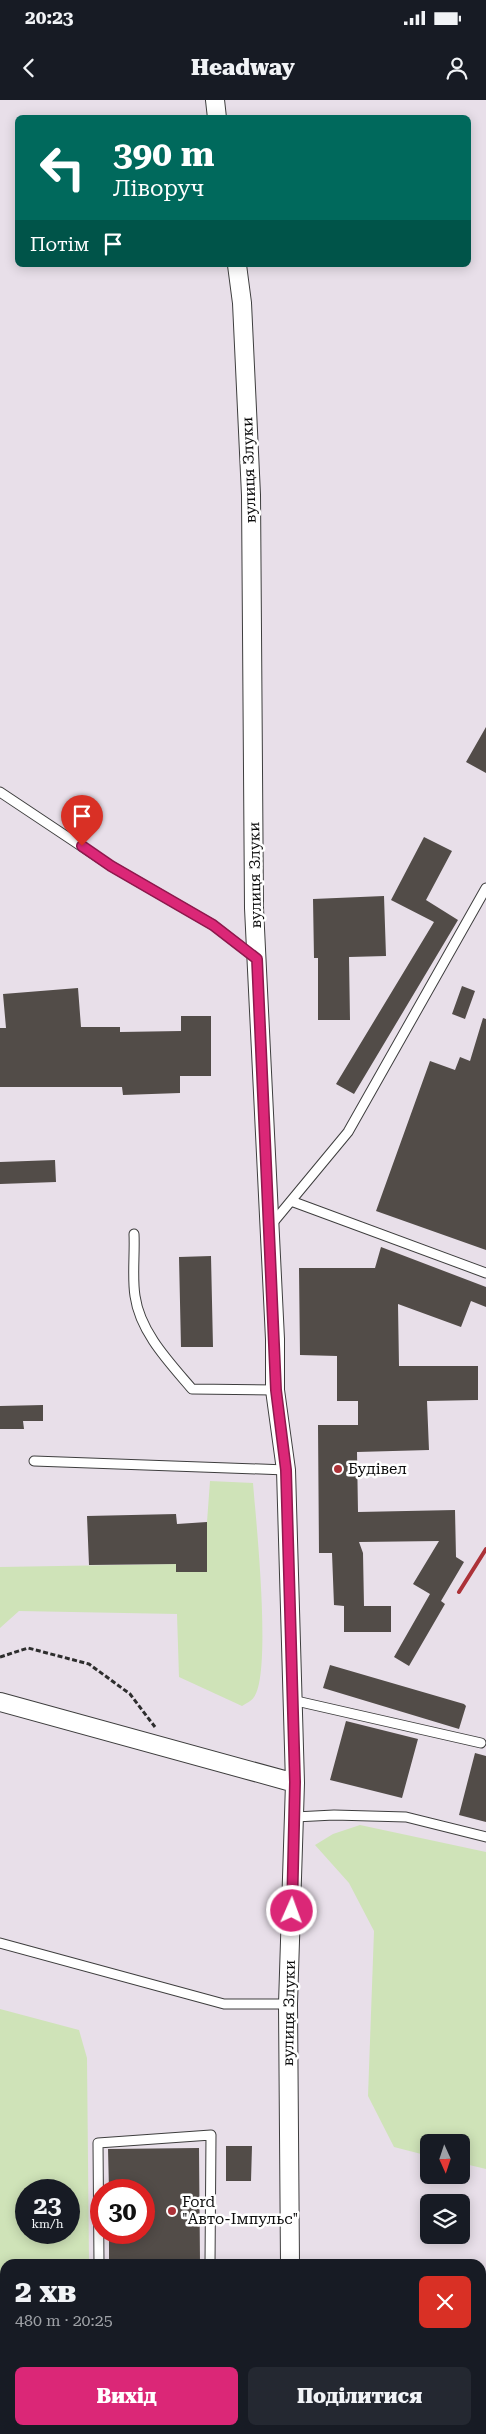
<!DOCTYPE html>
<html lang="uk">
<head>
<meta charset="utf-8">
<style>
  :root { --surface:#171b24; --page:#242831; --text:#f1f3f6; --muted:#9ea1a6; --accent:#db2777 }
  body { margin:0; font-family:"Roboto Serif",serif; background:var(--page); color:var(--text); height:100vh; display:flex; flex-direction:column; font-size:19px; white-space:nowrap }
  * { box-sizing:border-box; margin:0 }
  p { font-size:16px; color:var(--muted) }
  .icon { flex:none; width:28px; height:28px; fill:none; stroke:currentColor; stroke-width:2; stroke-linecap:round; stroke-linejoin:round }
  .map { position:relative; flex:1; overflow:hidden }
  .panel { position:absolute; left:0px; top:2159px; width:486px; height:176px; display:flex; flex-direction:column; background:var(--surface); border-radius:15px 15px 0 0; box-shadow:0 2px 12px #0003 }
  .panel>* { flex:none }
  .top-card { position:absolute; left:15px; top:15px; width:456px; height:152px; border-radius:8px; box-shadow:0 2px 12px #0003; background:#00695c; color:#fff; overflow:hidden }
  .needle { width:32px; rotate:177deg }
  .fabs { position:absolute; left:420px; top:2034px; display:grid; gap:10px }
  .fabs a { display:grid; place-items:center; width:50px; height:50px; border-radius:8px; background:var(--surface); box-shadow:0 2px 12px #0003; font-size:25px }
  .speed { position:absolute; left:15px; top:2079px; display:flex; gap:10px; font-size:25px; font-weight:700; text-align:center }
  .speed>* { display:grid; place-content:center; width:65px; height:65px; border-radius:50%; background:var(--surface); box-shadow:0 2px 12px #0003; line-height:1 }
  .speed small { font-size:12px; font-weight:400 }
  .speed .limit { border:8px solid #d22; background:#fff; color:#111 }
  .pin { position:absolute; display:grid; place-items:center; width:42px; height:42px; color:#fff; margin:-51px -21px; border-radius:50% 50% 50% 0; rotate:-45deg; box-shadow:0 0 5px #0007 }
  .pin .icon { rotate:45deg }
  .me { position:absolute; width:55px; margin:-28px; rotate:2deg; stroke-linejoin:round; filter:drop-shadow(0 0 4px #0008) }
  .turn { display:flex; align-items:center; gap:18px; height:105px; padding:0 15px; font-size:22px }
  .turn .icon { width:65px; height:65px; stroke-width:2.5 }
  .turn b { display:block; font-size:35px; line-height:42px }
  .then { display:flex; align-items:center; height:48px; padding:0 15px; background:#0003; gap:10px; font-size:19px }
  .round { display:grid; place-items:center; flex:none; width:52px; height:52px; border-radius:8px; background:var(--page) }
  .headline { display:flex; align-items:center; justify-content:space-between; height:85px; padding:0 15px }
  h1 { font-size:30px; font-weight:800; line-height:38px }
  .action { display:flex; gap:10px; margin-top:auto; padding:10px 15px }
  .action a { flex:1; height:58px; border-radius:8px; background:var(--accent); color:#fff; font-size:20px; font-weight:800; line-height:58px; text-align:center }
  .action a+a { background:var(--page); color:var(--text) }
  .status { display:flex; justify-content:space-between; align-items:center; height:35px; padding:0 25px; background:var(--surface); direction:ltr }
  .status svg { height:14px; fill:currentColor }
  header { display:flex; justify-content:space-between; align-items:center; height:65px; padding:0 15px; background:var(--surface); font-size:22px; font-weight:800 }
  .map>svg:first-child { display:block }
</style>
</head>
<body>
<div class="status"><b>20:23</b><svg viewBox="0 0 49 12"><path d="M0 12V9h3v3zM5 12V6h3v6zM10 12V3h3v9zM15 12V0h3v12zM26 1h20v11H26zM47 4h2v5h-2z"/></svg></div>
<header><svg class="icon" aria-label="back" viewBox="0 0 24 24"><path d="M15 5l-7 7 7 7"/></svg>Headway<svg class="icon" aria-label="person" viewBox="0 0 24 24"><circle cx="12" cy="8" r="4"/><path d="M4 21q1-7 8-7t8 7"/></svg></header>
<div class="map">
<svg width="486" height="2334" viewBox="0 0 486 2334">
  <rect width="100%" height="100%" fill="#fdf9eb"/>
  <path fill="#e8dfe9" fill-rule="evenodd" d="M0,0H486V2334H0ZM18,18H469V165H18ZM429,2042H461V2075H429ZM26,2090H69V2132H26ZM101,2090H144V2132H101ZM429,2102H461V2135H429ZM5,2164H481V2330H5Z"/>
  <path fill="#cfe3b8" fill-rule="evenodd" d="M210,1381L253,1383C256,1420 272,1573 254,1597C252,1601 245,1604 242,1606L179,1577L177,1514L19,1511L0,1528V1467L176,1464V1472H207V1422Z
    M360,1725L486,1752V2069L461,2063V2042H429V2056L394,2047L368,1996L374,1831L349,1783L315,1745L333,1734Z
    M0,1909L79,1930L87,1958L89,2164H5V2324L0,2323ZM26,2090H69V2132H26Z
    M93,2330H271V2334H92Z
    M321,2330H432L443,2334H324Z"/>
  <path fill="#524c48" d="M486,627V673L466,662Z
    M424,737L452,751L426,800L458,820L354,994L336,984L434,822L391,800Z
    M384,796L386,856L349,857L350,920H318V858H314L313,799Z
    M462,886L475,891L465,919L452,914Z
    M78,888L81,927H120V932L181,931V916H211V976H180V993L123,995L122,987H0V928H6L3,894Z
    M483,918L486,919V1150L376,1111L430,961L455,970L460,957L470,961Z
    M55,1060L56,1082L0,1084V1062Z
    M381,1147L486,1187V1207L471,1201L461,1227L398,1204L399,1266H478V1300L427,1301L429,1350L357,1352L358,1412L455,1410L456,1457L464,1462L441,1501L445,1504L409,1566L394,1557L430,1494L413,1484L439,1441L359,1442L363,1453L364,1506H391V1532H344V1506L334,1505L332,1453H319L318,1325H358V1301H337V1256L300,1255L299,1168H375Z
    M211,1156L213,1247H181L179,1157Z
    M43,1305V1321H23L24,1329H0V1306Z
    M176,1414L177,1424L207,1422V1472H176V1464L89,1465L87,1416Z
    M330,1565L464,1604L466,1606L459,1629L323,1588Z
    M346,1621L418,1639L402,1698L330,1680Z
    M475,1653L486,1656V1722L459,1715Z
    M226,2046H252L251,2081H226Z
    M199,2048L200,2164H109V2132H144V2090H109L108,2049Z"/>
  <g fill="none" stroke-linecap="round" stroke-linejoin="round">
    <defs>
      <path id="lane" d="M0,692L111,766L213,825L257,859
        M291,1101L486,1173
        M271,1125L348,1032L486,788
        M134,1134C135,1154 132,1177 135,1196C140,1232 169,1262 192,1289L275,1290
        M34,1361L286,1370
        M292,1600L481,1643
        M295,1717L334,1715L406,1717L486,1737
        M0,1843L224,1904H288
        M99,2164L98,2043L211,2035L210,2164
        M89,2334L90,2330"/>
      <path id="street" d="M215,0L217,18
        M237,165L242,203L251,395L254,808L275,1239V1290L286,1370L295,1683L288,1904L290,2164
        M0,1602L295,1683
        M314,2330L316,2334"/>
    </defs>
    <use href="#lane" stroke="#3e3e3e" stroke-width="11"/>
    <use href="#street" stroke="#3e3e3e" stroke-width="20"/>
    <path stroke="#2d2d2d" stroke-width="3" stroke-dasharray="5 2.5" stroke-linecap="butt" d="M0,1557L28,1548L89,1564L130,1594L155,1627"/>
    <use href="#lane" stroke="#fff" stroke-width="9"/>
    <use href="#street" stroke="#fff" stroke-width="18"/>
    <path stroke="#ac3238" stroke-width="4" d="M459,1492L486,1449"/>
  </g>
  <g fill="none" stroke-linecap="round" stroke-linejoin="round">
    <defs>
      <path id="route" d="M82,746L111,766L213,825L257,859L276,1290L286,1370L295,1682L292,1811"/>
    </defs>
    <use href="#route" stroke="#8e194d" stroke-width="12"/>
    <use href="#route" stroke="#db2777" stroke-width="9"/>
  </g>
  <g fill="#ac3238" stroke="#fff" stroke-width="2">
    <circle cx="338" cy="1369" r="5"/>
    <circle cx="172" cy="2111" r="5"/>
  </g>
  <g text-anchor="middle" stroke-width="5" stroke-linejoin="round" paint-order="stroke">
    <g font-size="15" fill="#0b0b0b" stroke="#fff">
      <text transform="translate(249 370) rotate(-92)" y="5">вулиця Злуки</text>
      <text transform="translate(255 775) rotate(-91)" y="5">вулиця Злуки</text>
      <text transform="translate(289 1913) rotate(-89)" y="5">вулиця Злуки</text>
    </g>
    <g font-size="15" fill="#0b0b0b" stroke="#fff" text-anchor="start">
      <text x="348" y="1374">Будівел</text>
      <text x="182" y="2107">Ford<tspan x="182" dy="17">"Авто-Імпульс"</tspan></text>
    </g>
  </g>
</svg>
<div class="fabs">
<a><svg class="needle" viewBox="-14 -14 28 28"><path d="M0-13l5 13h-10z" fill="#e53935"/><path d="M0 13l5-13h-10z" fill="#9ea1a6"/></svg></a>
<a><svg class="icon" aria-label="layers" viewBox="0 0 24 24"><path d="M12 4l9 5-9 5-9-5zM3 14l9 5 9-5"/></svg></a>
</div>
<div class="speed"><div>23<small>km/h</small></div><div class="limit">30</div></div>
<div class="pin" style="left:82px;top:746px;background:#d93025"><svg class="icon" aria-label="arrive" viewBox="0 0 24 24"><path d="M6 21V4h12l-3 4 3 4H6"/></svg></div>
<svg class="me" style="left:292px;top:1811px" viewBox="-20 -20 40 40"><circle r="17" fill="#db2777" stroke="#fff" stroke-width="3"/><path d="M0-11L8 9 0 5-8 9z" fill="#fff"/></svg>
<div class="top-card">
<div class="turn"><svg class="icon" aria-label="left" viewBox="0 0 24 24"><path d="M17 20v-9H6M10 6l-5 5 5 5"/></svg><div><b>390 m</b>Ліворуч</div></div>
<div class="then">Потім<svg class="icon" aria-label="arrive" viewBox="0 0 24 24"><path d="M6 21V4h12l-3 4 3 4H6"/></svg></div>
</div>
<section class="panel">
<div class="headline"><div><h1>2 хв</h1><p>480 m · 20:25</p></div><a class="round" style="background:#d93025;color:#fff"><svg class="icon" aria-label="close" viewBox="0 0 24 24"><path d="M6 6l12 12M18 6L6 18"/></svg></a></div>
<div class="action"><a>Вихід</a><a>Поділитися</a></div>
</section>
</div>
</body>
</html>
